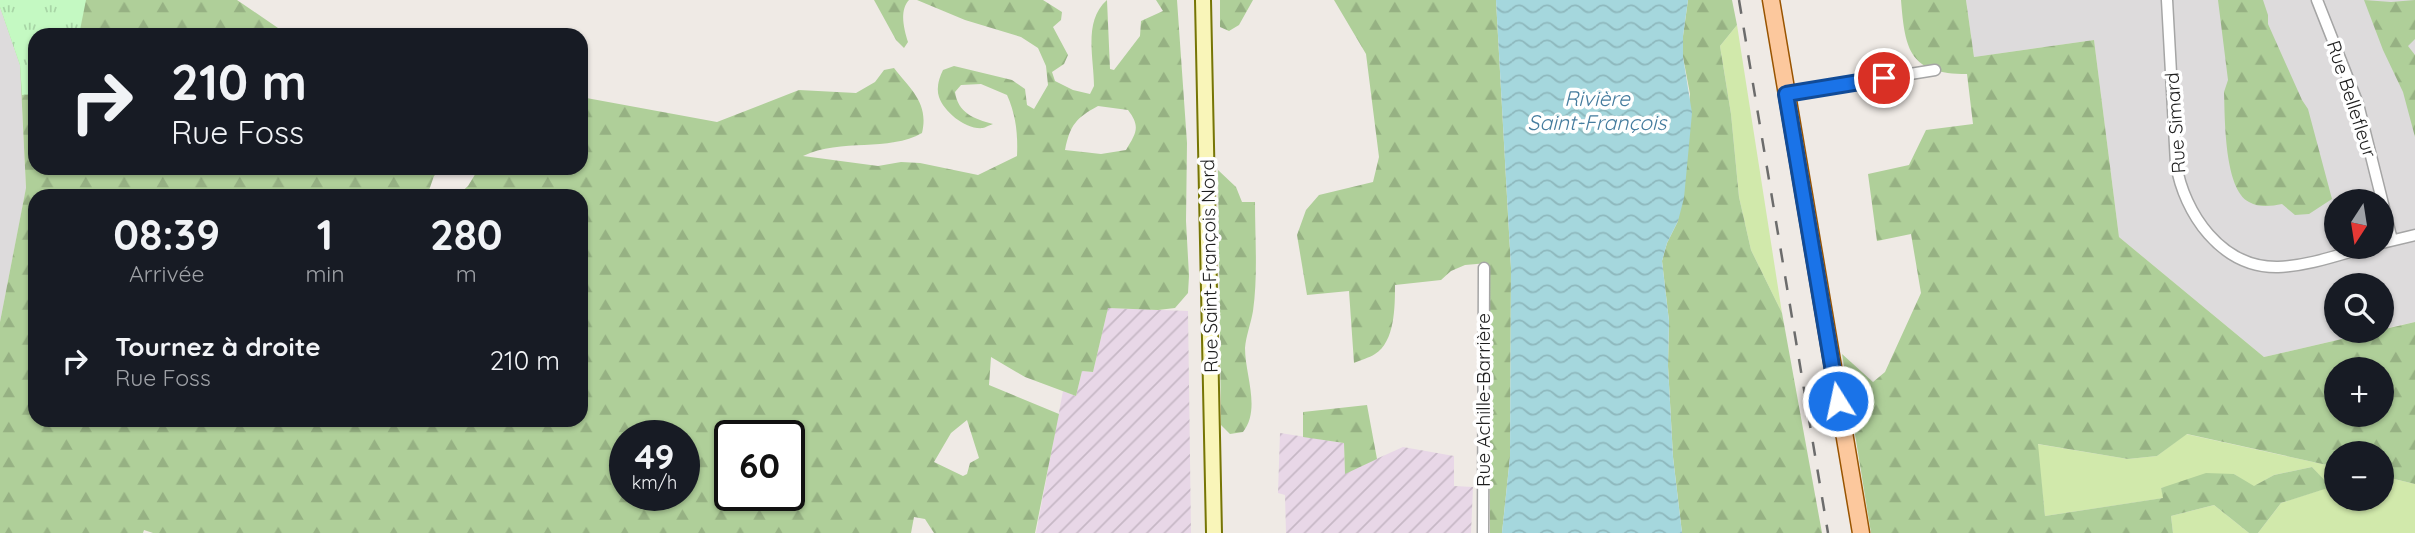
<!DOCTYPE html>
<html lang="fr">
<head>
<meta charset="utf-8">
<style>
  :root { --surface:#171b24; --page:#20242c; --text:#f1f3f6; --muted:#9ea1a6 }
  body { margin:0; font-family:Quicksand,sans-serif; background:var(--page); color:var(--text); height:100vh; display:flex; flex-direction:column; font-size:26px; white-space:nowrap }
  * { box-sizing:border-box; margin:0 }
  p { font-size:23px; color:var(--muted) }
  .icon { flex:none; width:38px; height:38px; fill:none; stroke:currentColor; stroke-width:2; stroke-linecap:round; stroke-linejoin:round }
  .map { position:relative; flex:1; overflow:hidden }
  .details { position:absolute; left:28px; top:189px; width:560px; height:238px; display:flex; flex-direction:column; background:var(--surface); border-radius:21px; box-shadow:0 2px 5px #0004 }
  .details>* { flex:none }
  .top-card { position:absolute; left:28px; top:28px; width:560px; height:147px; border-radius:21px; box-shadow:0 2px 5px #0004; background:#171b24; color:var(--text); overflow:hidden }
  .needle { width:46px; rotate:192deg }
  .fabs { position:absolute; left:2324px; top:189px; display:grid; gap:14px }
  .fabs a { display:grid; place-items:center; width:70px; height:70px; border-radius:50%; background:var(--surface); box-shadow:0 2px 5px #0004; font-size:35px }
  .speed { position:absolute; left:609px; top:420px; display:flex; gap:14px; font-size:35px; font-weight:700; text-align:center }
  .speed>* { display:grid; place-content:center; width:91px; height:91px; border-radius:50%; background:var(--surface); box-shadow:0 2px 5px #0004; line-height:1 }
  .speed small { font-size:18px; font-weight:400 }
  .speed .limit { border:4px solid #111; border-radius:10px; background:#fff; color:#111 }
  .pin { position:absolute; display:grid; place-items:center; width:60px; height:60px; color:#fff; margin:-30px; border:4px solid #fff; border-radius:50%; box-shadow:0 2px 7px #0007 }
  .me { position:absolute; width:77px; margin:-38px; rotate:350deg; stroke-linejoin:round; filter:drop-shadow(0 0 5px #0008) }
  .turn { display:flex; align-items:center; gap:24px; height:147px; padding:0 28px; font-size:32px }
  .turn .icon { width:91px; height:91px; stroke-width:2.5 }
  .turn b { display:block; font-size:49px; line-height:60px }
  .eta { display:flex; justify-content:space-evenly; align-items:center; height:119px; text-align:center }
  .eta b { font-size:42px; font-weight:700; line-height:49px }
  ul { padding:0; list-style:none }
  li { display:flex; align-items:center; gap:21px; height:105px; padding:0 28px }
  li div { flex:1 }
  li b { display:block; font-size:26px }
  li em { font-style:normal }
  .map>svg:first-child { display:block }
</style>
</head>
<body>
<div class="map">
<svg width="2415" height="533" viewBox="0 0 2415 533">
  <defs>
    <pattern id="industrial-furrows" width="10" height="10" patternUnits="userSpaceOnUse" patternTransform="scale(1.75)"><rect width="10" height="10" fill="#e8d7e7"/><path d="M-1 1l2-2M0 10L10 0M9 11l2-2" fill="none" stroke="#c7b8c6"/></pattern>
    <pattern id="forest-firs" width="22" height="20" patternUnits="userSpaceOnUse" patternTransform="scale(1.75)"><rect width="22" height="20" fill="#afcf99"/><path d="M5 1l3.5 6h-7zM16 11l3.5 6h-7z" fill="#96b183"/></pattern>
    <pattern id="park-tufts" width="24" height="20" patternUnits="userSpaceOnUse" patternTransform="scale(1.75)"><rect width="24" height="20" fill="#c4f9c2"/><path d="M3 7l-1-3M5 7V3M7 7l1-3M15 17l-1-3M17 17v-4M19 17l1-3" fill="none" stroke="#a8d5a6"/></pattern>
    <pattern id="water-waves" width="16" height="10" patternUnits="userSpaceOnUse" patternTransform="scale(1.75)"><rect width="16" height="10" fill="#a5d7dd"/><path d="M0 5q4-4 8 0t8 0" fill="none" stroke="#8eb8bd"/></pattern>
  </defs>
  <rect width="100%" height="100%" fill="#efeae5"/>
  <path fill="#dddbdc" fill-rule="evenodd" d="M1966,0H2415V322L2382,329V285H2336V331H2376L2264,357L2119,237L2094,40L1974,57ZM2336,201H2382V247H2336Z
    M0,7L20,65L26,189L0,322Z"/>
  <path fill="url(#industrial-furrows)" d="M1108,308L1188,311L1191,533H1036L1063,391L1076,396L1082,371L1093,372Z
    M1280,433L1344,443L1345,473L1403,447L1454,456V486L1473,487L1471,533H1286L1285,495L1278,493Z"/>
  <path fill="#d1e9ab" d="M1737,25L1782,313L1751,250L1739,197L1731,114L1720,46Z
    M2186,434L2336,467V499H2382V476L2415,484V533H2258L2281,503L2330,487L2312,467L2274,475L2253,487L2234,474L2161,488L2164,498L2045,516L2037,444L2128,459L2157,456Z
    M2214,505L2249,533H2173L2171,516Z"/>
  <path fill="url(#forest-firs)" fill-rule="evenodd" d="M0,0H237L278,28L306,35H35V168H442L434,176L427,196H35V420H581V196H457L468,186L479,168H581V97L717,122L799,90L856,93L875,82L884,70L894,68C911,90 929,103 922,133C889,152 841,138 803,156L878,166L901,162L920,163L978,175L1017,156C1018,134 1016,115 1007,95L981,84L961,85L955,92C958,113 974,119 993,124C992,124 984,128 983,128C966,130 944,112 939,97C936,88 939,78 943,70L954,66L1012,80L1025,89L1027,105L1034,109L1048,85L1046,66L1038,48L1021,37L965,20L917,0H1043L1062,12L1061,20L1053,27L1068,55L1064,64L1052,72L1055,81L1073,90L1090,94L1094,86C1094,58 1083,21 1107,0L1110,69L1114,70L1140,36L1141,21L1163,11L1156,0H1177L1187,143L1186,221L1189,276L1188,293L1175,308L1158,310L1108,308L1093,372L1082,371L1076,396L1025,377L991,357L989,385L1059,414L1035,533H934L925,519L914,517L911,533H153L144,530L143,533H0V322L26,188L20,65L0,7ZM1098,106L1128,110C1141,127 1136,133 1126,150L1101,154L1065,150C1070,125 1076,118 1098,106ZM967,420L979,458L970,463L967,474L963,476L934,462L951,433ZM625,436H684V495H625ZM730,436H789V495H730Z
    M874,0H909C899,11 904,29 908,42L904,48L896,40Z
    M1220,0H1253L1239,25L1229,31L1220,27Z
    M1334,0H1496L1511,268L1510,457L1502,533H1490L1488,263L1465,265L1451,271L1441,280L1395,285C1395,306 1395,342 1375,354C1369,358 1360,360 1354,363L1349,291L1307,295L1297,235L1306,210L1319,195L1373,182L1379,157L1366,54Z
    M1688,0H1732L1737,25L1720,46L1731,114L1739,197L1751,250L1782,313L1822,533H1682L1673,457L1668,366L1669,321L1662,261L1667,243L1678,221L1690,94L1683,57V36Z
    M1901,0H1966L1974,57L2094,40L2119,237L2264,357L2415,322V484L2382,476V453H2336V467L2187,434L2157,456L2128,459L2038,444L2045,516L2163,498L2161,488L2206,473L2234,474L2254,486L2274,475L2312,467L2331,487L2281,503L2258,533H2249L2214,505L2171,516L2173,533H1871L1842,354L1873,382L1885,372L1921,293L1911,234L1877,241L1868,174L1909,165L1926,130L1973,124L1967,74C1910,74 1905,51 1901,0ZM2336,369H2382V415H2336Z
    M2218,0H2263L2268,15V24L2302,100L2308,109L2332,199L2309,214L2295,215L2282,204C2271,206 2260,208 2249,202C2224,189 2225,118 2224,92L2228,80Z
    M2364,0L2391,2L2415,0V39L2408,46L2415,55V137L2403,92L2383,50Z
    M1218,170L1236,187L1242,202H1255C1255,238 1258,276 1253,311C1251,323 1246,336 1245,348C1245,375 1261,409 1243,432L1230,434L1221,425Z
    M1367,405L1377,459L1345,474L1344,443L1303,437V412Z"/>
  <path fill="url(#park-tufts)" d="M0,0H86L79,35H35V94L22,95L20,65L0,7Z"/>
  <path fill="url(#water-waves)" d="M1496,0H1688L1683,36V57L1692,113L1684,198L1678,221L1667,243L1662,261L1669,321L1668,366L1673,457L1682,533H1502L1510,457L1511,268Z"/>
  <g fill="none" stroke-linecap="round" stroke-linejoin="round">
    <defs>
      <path id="street" d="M2167,0L2176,164C2184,213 2221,268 2278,267C2308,266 2338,255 2367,247
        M2317,0L2358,104L2392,240
        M1786,94L1935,70
        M2382,243L2415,235
        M1483,533L1484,268"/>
      <path id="secondary" d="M1203,0L1214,533"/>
      <path id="primary" d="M1771,0L1861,533"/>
    </defs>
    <use href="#street" stroke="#a5a5a5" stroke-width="13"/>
    <use href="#secondary" stroke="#767505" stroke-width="18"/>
    <use href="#primary" stroke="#995400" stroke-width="19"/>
    <use href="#street" stroke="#fff" stroke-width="10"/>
    <use href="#secondary" stroke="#f9f5b9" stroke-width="14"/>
    <use href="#primary" stroke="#fcc89d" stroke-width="16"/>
    <path stroke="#6c6c6c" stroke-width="2.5" stroke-dasharray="14 14" stroke-linecap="butt" d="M1739,0L1828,533"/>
  </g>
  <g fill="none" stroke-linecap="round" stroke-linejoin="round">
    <defs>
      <path id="route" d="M1838,401L1786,94L1884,78"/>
    </defs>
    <use href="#route" stroke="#114b97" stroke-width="18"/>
    <use href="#route" stroke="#1a73e8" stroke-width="12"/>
  </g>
  <g text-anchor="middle" stroke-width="7" stroke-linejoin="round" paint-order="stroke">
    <g font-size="19" fill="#1e1e1e" stroke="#fff">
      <text transform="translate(2352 99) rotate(72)" y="7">Rue Bellefleur</text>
      <text transform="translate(2175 123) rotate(-94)" y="7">Rue Simard</text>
      <text transform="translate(1209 266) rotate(-91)" y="7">Rue Saint-François Nord</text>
      <text transform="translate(1483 400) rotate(-90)" y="7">Rue Achille-Barrière</text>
    </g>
    <g font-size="21" font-style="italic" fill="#457c9e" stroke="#fff">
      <text x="1597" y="106">Rivière<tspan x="1597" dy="24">Saint-François</tspan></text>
    </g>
  </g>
</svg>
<div class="fabs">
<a><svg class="needle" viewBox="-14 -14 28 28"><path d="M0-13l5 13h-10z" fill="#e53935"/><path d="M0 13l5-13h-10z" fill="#9ea1a6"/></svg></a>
<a><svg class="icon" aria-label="search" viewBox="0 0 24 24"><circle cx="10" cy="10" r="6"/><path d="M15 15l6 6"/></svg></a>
<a>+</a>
<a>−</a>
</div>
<div class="speed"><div>49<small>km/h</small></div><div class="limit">60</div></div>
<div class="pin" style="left:1884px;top:78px;background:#d93025"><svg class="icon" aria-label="arrive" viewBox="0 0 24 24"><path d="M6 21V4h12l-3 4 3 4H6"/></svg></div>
<svg class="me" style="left:1838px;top:401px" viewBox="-20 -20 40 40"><circle r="17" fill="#1a73e8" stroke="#fff" stroke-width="3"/><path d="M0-11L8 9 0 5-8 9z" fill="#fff"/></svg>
<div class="top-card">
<div class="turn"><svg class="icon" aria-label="right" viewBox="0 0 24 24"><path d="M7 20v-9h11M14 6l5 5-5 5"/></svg><div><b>210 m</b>Rue Foss</div></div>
</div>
<section class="details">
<div class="eta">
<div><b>08:39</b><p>Arrivée</p></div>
<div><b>1</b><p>min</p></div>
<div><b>280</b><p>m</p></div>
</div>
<ul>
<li><svg class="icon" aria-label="right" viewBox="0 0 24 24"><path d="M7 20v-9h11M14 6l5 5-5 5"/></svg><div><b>Tournez à droite</b><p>Rue Foss</p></div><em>210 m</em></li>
</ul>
</section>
</div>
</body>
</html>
